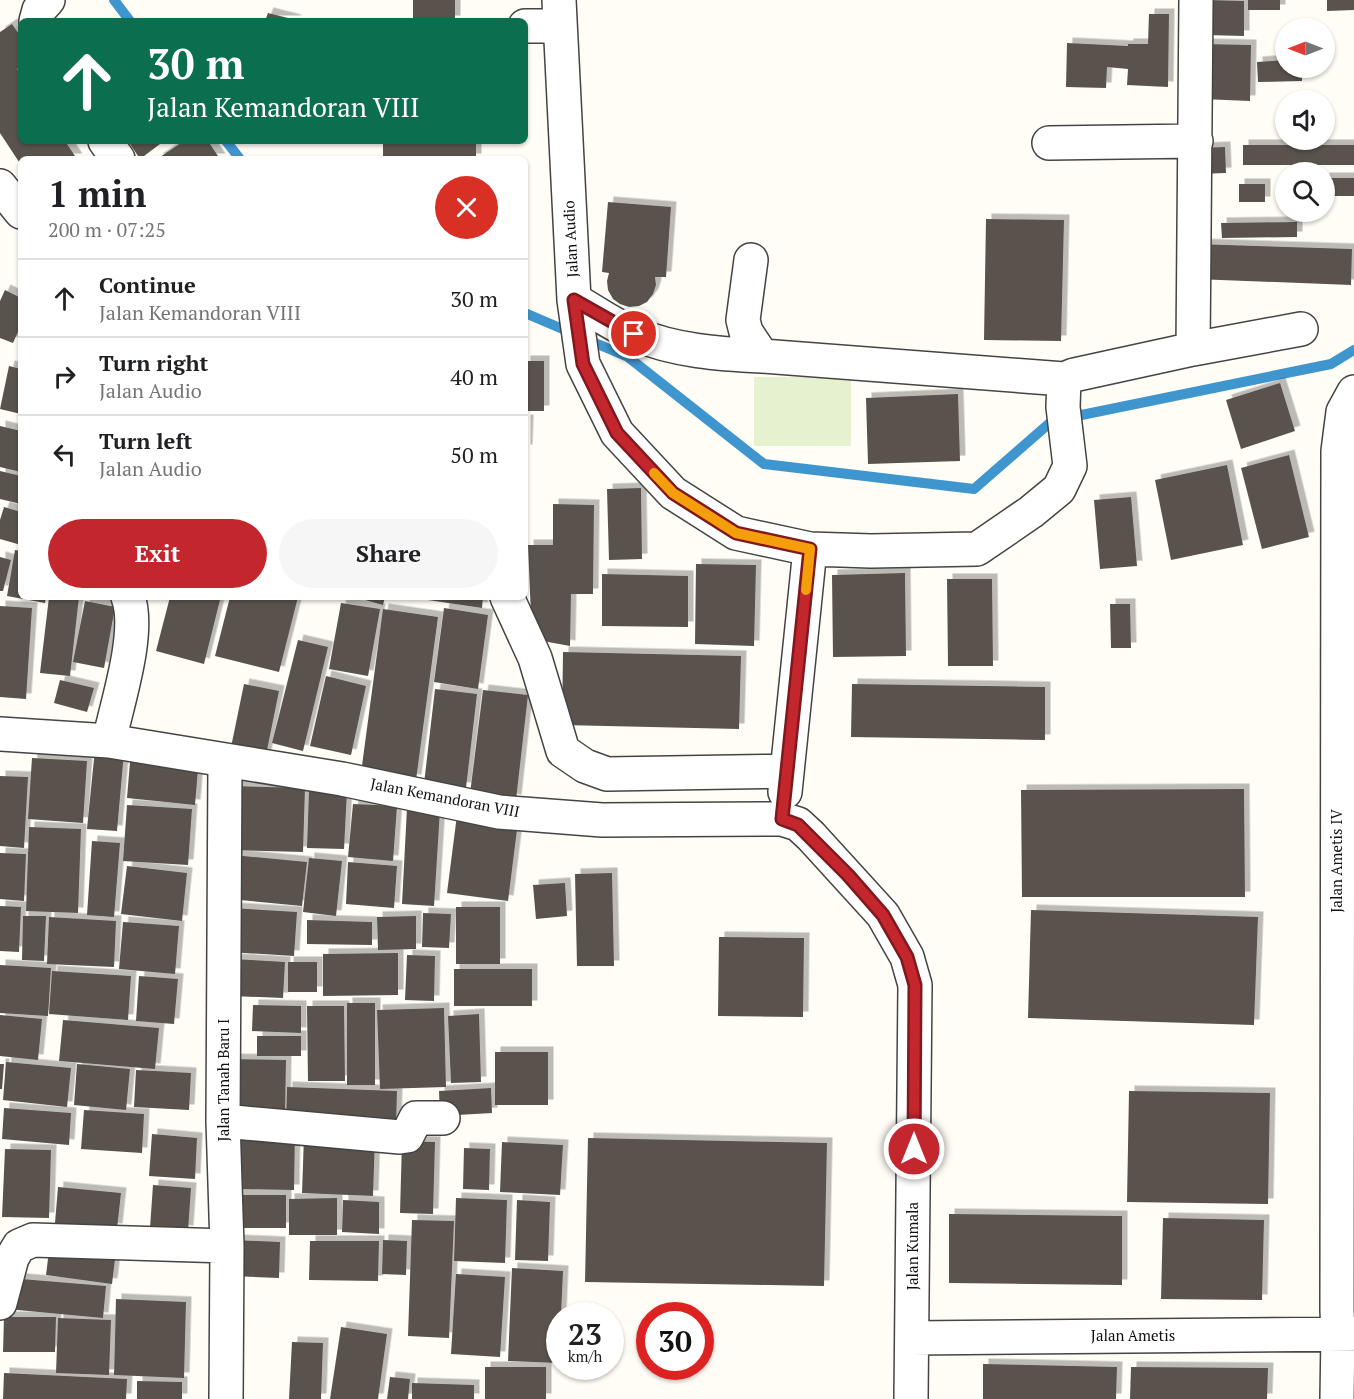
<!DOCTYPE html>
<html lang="en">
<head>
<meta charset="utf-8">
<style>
  :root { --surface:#fff; --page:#f6f6f6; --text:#202124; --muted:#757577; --line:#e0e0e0; --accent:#c4262e }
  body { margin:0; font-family:"PT Serif",serif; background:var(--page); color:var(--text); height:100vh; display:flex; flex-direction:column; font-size:22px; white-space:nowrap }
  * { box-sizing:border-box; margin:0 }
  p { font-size:20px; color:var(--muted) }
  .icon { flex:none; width:33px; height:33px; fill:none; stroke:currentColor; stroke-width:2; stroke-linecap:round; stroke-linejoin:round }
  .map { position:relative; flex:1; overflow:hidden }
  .sheet { position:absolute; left:18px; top:156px; width:510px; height:444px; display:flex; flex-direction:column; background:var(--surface); border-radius:9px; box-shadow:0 2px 4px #0004 }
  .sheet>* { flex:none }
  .guide { position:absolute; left:18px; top:18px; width:510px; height:126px; border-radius:9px; box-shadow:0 2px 4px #0004; background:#0b6e4f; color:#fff; overflow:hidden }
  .needle { width:39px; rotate:270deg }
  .buttons { position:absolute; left:1275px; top:18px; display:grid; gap:12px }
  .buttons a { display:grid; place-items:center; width:60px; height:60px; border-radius:50%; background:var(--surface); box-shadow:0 2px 4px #0004; font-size:30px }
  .speed { position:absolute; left:546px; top:1302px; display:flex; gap:12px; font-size:30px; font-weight:700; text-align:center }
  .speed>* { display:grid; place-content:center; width:78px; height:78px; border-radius:50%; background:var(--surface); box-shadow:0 2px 4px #0004; line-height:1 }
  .speed small { font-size:15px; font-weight:400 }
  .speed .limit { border:9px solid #d22; background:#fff; color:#111 }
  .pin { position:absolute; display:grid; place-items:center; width:51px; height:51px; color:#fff; margin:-26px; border:3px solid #fff; border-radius:50%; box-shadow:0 2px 6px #0007 }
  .me { position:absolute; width:66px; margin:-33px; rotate:0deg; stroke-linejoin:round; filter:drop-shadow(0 0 4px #0008) }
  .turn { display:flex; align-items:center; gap:21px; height:126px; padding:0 30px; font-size:27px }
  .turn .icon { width:78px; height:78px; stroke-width:2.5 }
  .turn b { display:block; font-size:42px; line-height:51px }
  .round { display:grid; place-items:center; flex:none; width:63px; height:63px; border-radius:32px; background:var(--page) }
  .head { display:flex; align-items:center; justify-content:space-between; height:102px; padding:0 30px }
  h1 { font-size:36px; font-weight:800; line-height:45px }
  .cta { display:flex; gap:12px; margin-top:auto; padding:12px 30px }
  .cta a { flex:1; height:69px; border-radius:36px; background:var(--accent); color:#fff; font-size:24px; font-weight:800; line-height:69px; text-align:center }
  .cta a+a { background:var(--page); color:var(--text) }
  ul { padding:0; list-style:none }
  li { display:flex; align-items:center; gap:18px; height:78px; padding:0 30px; border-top:2px solid var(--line) }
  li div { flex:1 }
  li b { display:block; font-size:22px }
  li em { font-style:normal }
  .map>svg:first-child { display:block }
</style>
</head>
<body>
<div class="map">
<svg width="1354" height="1399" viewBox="0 0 1354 1399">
  <defs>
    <filter id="shadow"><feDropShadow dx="5.5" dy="-5.5" stdDeviation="0" flood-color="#0004"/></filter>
  </defs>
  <rect width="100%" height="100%" fill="#fffdf5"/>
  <path fill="#e6f2cf" d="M754,377H851V446H754Z"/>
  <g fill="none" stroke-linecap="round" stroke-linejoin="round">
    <path stroke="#3f96cf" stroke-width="10" d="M114,0L130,21
      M226,141L240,159
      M525,313L628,357L764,464L974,489L1052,421L1331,364L1354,350"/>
  </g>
  <path fill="#5a524d" filter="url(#shadow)" d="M413,0H455V21H413Z
    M1207,0L1244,1V36L1206,35Z
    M1248,0H1280V10H1248Z
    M1327,0H1354V10L1327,11Z
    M268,13L296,20L295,21H265Z
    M1149,14H1169L1168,87L1127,85L1128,69L1107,67L1106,88L1066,87L1067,43L1128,46V44H1148Z
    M12,24L21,37V67L17,69L21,74V141H65L77,159H21V165L0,133V32Z
    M1204,44L1251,45L1250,101L1202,99Z
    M1286,60V68H1302V81L1258,82L1257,62Z
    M128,141H158L160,144L140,159Z
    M184,141H208L220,159H157Z
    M383,141H476V159H383Z
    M1243,145H1354V165H1243Z
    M1225,147L1226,173L1198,174L1197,148Z
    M1324,178H1354V196H1324Z
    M1239,184H1265V202H1239Z
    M608,202L671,207L666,277H655L656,285L653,294L647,302L639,306L629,307L620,304L613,299L608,290L607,281L609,273L602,272Z
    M986,219L1064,220L1061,341L984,340Z
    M1297,222V237L1222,238L1221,223Z
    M1196,244L1352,249L1351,285L1195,279Z
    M5,290L21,298V325L13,343L0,338V301Z
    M525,361H544V411H525Z
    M9,366L21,369V414L0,409Z
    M1280,383L1295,431L1241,449L1226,400Z
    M958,394L960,461L868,464L866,398Z
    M525,420H528L527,450H525Z
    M0,426L21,431V472L0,467Z
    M1289,455L1309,537L1262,549L1241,468Z
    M1227,465L1243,545L1171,560L1155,480Z
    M0,471L21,476V504L0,499Z
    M641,488L642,559L609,560L607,489Z
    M1131,497L1137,566L1100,569L1094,500Z
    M553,504L594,505L593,594H571L570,646L532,639L528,545H553Z
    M4,507L21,512V545L0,539V520Z
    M15,550L21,551V597H46L45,603L7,596Z
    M0,557L11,560L3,591H0Z
    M696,564L756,565L754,646L695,644Z
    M905,573L906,656L833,657L832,575Z
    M602,574L688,576V627L602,626Z
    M947,579H992L993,666H948Z
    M49,597H79L70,676L40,673Z
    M170,597H210L220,600L204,664L156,651Z
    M230,597H298L279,672L215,656Z
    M354,597H385L383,605Z
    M408,597H483L482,608Z
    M85,601L115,607L104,668L73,662Z
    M341,603L380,609L368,676L329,669Z
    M1110,604H1130L1131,648H1111Z
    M0,606L32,608L26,699L0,697Z
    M444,608L488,615L478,689L434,682Z
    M383,609L438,617L416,780L361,773Z
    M298,640L328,647L303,751L272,743Z
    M563,652L741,656L739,729L562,725Z
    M326,676L366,686L351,755L310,746Z
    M60,680L94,688L87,712L54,703Z
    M244,684L279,691L265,760L230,752Z
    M852,684L1045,687V740L851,737Z
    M435,689L477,694L466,788L424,784Z
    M483,690L528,695L516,800L470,794Z
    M95,749L124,752L117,831L87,829Z
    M32,758L87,761L83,823L28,819Z
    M130,762L198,769L195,805L127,798Z
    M0,776L28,777L24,848L0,846Z
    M233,786L305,788L303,852L231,850Z
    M1244,789L1245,897H1022L1021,790Z
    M309,790L347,791L344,849L307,848Z
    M353,804L397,806L393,861L348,857Z
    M127,805L192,809L188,865L123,861Z
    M407,808L440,810L434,906L402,904Z
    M457,815L518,822L508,901L447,893Z
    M29,827L81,829L78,913L26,911Z
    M92,841L120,843L114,917L87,915Z
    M0,853L26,854L24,901L0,899Z
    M233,855L307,862L302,906L229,899Z
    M309,858L342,861L336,916L303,912Z
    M348,862L397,866L394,908L346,904Z
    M127,866L187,873L182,921L121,914Z
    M612,873L614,966H577L575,874Z
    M565,883L567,916L536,919L533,885Z
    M0,906L21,907L19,952L0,951Z
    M456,907H500V964H456Z
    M232,908L297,912L294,956L229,952Z
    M1031,910L1258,917L1254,1025L1028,1018Z
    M423,913L451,914L449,948L422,947Z
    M23,916H46L44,961L22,960Z
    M416,916V949L378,950L377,917Z
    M49,917L116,921L114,967L47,964Z
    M307,920L372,922V945L307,944Z
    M123,922L179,926L175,974L119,969Z
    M719,937L804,938L803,1017L718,1016Z
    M398,953V995L323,996V954Z
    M407,955L435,956L434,1001L405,1000Z
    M232,959L285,962L283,998L231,996Z
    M288,962H317V992H288Z
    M0,965L51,968L48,1016L0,1013Z
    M454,969H532V1006H454Z
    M52,971L131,976L128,1020L49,1014Z
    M139,976L178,979L174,1024L136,1021Z
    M347,1003H375V1085H347Z
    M253,1005L301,1006V1033L252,1031Z
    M307,1006H344L345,1081H308Z
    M444,1008L446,1087L380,1089L377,1010Z
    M479,1014L481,1082L451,1083L448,1016Z
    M0,1015L42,1019L38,1060L0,1056Z
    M63,1020L159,1028L155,1069L59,1061Z
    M257,1036H301V1056H257Z
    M495,1052H548V1105H495Z
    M229,1059L286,1060L285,1116L228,1115Z
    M6,1062L71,1068L67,1107L3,1100Z
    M0,1064H4L2,1089H0Z
    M77,1064L130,1069L126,1110L74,1105Z
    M136,1070L191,1073L189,1110L134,1107Z
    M287,1087L397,1091L396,1127L286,1123Z
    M491,1088L492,1113L440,1116L439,1091Z
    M1129,1091L1270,1093L1268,1204L1127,1202Z
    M4,1108L71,1113L69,1145L2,1139Z
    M84,1110L144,1114L142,1153L81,1149Z
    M229,1129L295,1130L294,1190L228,1189Z
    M152,1134L197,1138L195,1179L149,1176Z
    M304,1136L375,1138L373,1196L302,1193Z
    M588,1138L827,1143L824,1286L585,1282Z
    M402,1141L435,1142L433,1214L400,1213Z
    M502,1142L563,1145L560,1195L500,1192Z
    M464,1148L490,1149L489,1190L463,1189Z
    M5,1149L51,1150L49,1218L2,1217Z
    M153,1185L191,1188L188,1231L150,1228Z
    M58,1187L121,1193L117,1229L55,1223Z
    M231,1195H286V1228H231Z
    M337,1198V1235H289V1199Z
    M456,1198L507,1200L505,1263L454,1261Z
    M343,1200L379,1202V1234L342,1232Z
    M517,1200L550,1202L548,1261L515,1260Z
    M949,1214L1122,1216V1285L949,1283Z
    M1163,1218L1264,1220L1262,1300L1161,1299Z
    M412,1220L454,1221L449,1338L408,1336Z
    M233,1240L280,1242L279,1278L232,1276Z
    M383,1240L407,1241L406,1275L382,1274Z
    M310,1241H379L378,1281L309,1280Z
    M50,1243L116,1251L112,1284L46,1275Z
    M512,1268L563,1271L561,1316H560L559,1363L508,1361Z
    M456,1274L505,1277L500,1357L451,1354Z
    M9,1278L106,1286L103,1318L7,1309Z
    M116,1299L186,1302L184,1378L114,1375Z
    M4,1317H56L55,1352H3Z
    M58,1318L111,1320L109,1375L56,1373Z
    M341,1327L387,1334L378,1399H330Z
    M292,1342L323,1343L321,1399H289Z
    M983,1364L1117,1367L1116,1399H983Z
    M485,1367H546V1399H485Z
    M1131,1367L1268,1368L1267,1399H1130Z
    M4,1373L127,1379L126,1399H3Z
    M390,1377L410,1379L408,1399H387Z
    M137,1381L182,1382V1399H137Z
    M412,1383L474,1385V1399H412Z"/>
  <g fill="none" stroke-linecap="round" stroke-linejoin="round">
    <defs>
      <path id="minor" d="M559,0L574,300L583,364L617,433L673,493L736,533L810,549L871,551L977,549L1031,512L1059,489L1070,466L1063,407L1064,379
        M36,21L39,10L48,0
        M525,26H560
        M105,141L118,159
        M1049,143L1196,141
        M0,186L21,212
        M751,260L743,320L746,332L762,356L1064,379L1074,375L1193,349L1301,329
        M574,300C594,311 614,326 635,334C675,351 720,354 762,356
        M1193,349L1196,0
        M507,597L535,658L563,751L585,766L607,774L787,771
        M0,734L109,741L342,779L499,812L602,820L782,819L798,824L811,836L883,915L907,957L915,985L911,1399
        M109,741C117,704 141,632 128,597
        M225,760L223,1121L227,1246L226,1399
        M785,792L810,549
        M223,1121L400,1137L407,1136L416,1118H443
        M0,1303L12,1258L19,1246L33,1240L227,1246
        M912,1338L1354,1334
        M1337,1399L1338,1334L1337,1310L1338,451L1343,412L1354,392"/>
    </defs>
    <use href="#minor" stroke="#444" stroke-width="36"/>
    <use href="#minor" stroke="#fff" stroke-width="33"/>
  </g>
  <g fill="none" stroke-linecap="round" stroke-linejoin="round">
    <defs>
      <path id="route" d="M634,334L574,300L583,364L617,433L673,493L736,533L810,549L782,819L798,825L848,875L883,915L907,957L915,985L914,1149"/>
    </defs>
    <use href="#route" stroke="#7f191e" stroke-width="15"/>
    <use href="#route" stroke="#c4262e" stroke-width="10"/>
    <path stroke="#f59e0b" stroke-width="10" d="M654,473L673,493L736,533L810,549L806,590"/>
  </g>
  <g text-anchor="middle" stroke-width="6" stroke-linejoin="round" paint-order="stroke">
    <g font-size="15" fill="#111" stroke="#fff">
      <text transform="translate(571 239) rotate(-93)" y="5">Jalan Audio</text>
      <text transform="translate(445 798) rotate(11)" y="5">Jalan Kemandoran VIII</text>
      <text transform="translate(1337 861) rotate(-90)" y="5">Jalan Ametis IV</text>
      <text transform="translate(224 1080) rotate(-90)" y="5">Jalan Tanah Baru I</text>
      <text transform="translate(913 1246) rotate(-90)" y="5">Jalan Kumala</text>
      <text x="1133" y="1341">Jalan Ametis</text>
    </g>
  </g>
</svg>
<div class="buttons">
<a><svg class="needle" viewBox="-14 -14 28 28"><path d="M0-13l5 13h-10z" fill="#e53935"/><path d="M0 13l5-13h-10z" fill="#757577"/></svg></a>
<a><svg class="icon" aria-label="sound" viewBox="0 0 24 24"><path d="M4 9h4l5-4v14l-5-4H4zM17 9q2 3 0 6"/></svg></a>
<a><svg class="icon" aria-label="search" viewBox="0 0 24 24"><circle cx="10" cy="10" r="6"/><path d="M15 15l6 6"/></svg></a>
</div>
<div class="speed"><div>23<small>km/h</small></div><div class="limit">30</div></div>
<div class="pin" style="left:634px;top:334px;background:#d93025"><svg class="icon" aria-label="arrive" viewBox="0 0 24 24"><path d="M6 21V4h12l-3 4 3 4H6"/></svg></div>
<svg class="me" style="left:914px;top:1149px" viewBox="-20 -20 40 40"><circle r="17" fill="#c4262e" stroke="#fff" stroke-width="3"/><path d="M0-11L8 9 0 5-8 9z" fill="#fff"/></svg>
<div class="guide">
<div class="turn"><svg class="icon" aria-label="ahead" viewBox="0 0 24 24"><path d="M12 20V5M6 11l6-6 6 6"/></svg><div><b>30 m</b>Jalan Kemandoran VIII</div></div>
</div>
<section class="sheet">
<div class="head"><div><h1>1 min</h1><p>200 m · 07:25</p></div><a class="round" style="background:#d93025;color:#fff"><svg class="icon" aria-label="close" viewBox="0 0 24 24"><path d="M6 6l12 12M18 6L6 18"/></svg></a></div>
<ul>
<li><svg class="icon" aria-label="ahead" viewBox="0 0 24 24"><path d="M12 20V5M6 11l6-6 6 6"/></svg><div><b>Continue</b><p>Jalan Kemandoran VIII</p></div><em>30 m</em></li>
<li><svg class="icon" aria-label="right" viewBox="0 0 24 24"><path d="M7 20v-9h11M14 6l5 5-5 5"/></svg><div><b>Turn right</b><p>Jalan Audio</p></div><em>40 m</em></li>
<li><svg class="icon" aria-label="left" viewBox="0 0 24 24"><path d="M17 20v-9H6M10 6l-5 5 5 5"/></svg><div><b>Turn left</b><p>Jalan Audio</p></div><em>50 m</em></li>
</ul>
<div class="cta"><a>Exit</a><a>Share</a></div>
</section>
</div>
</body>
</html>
